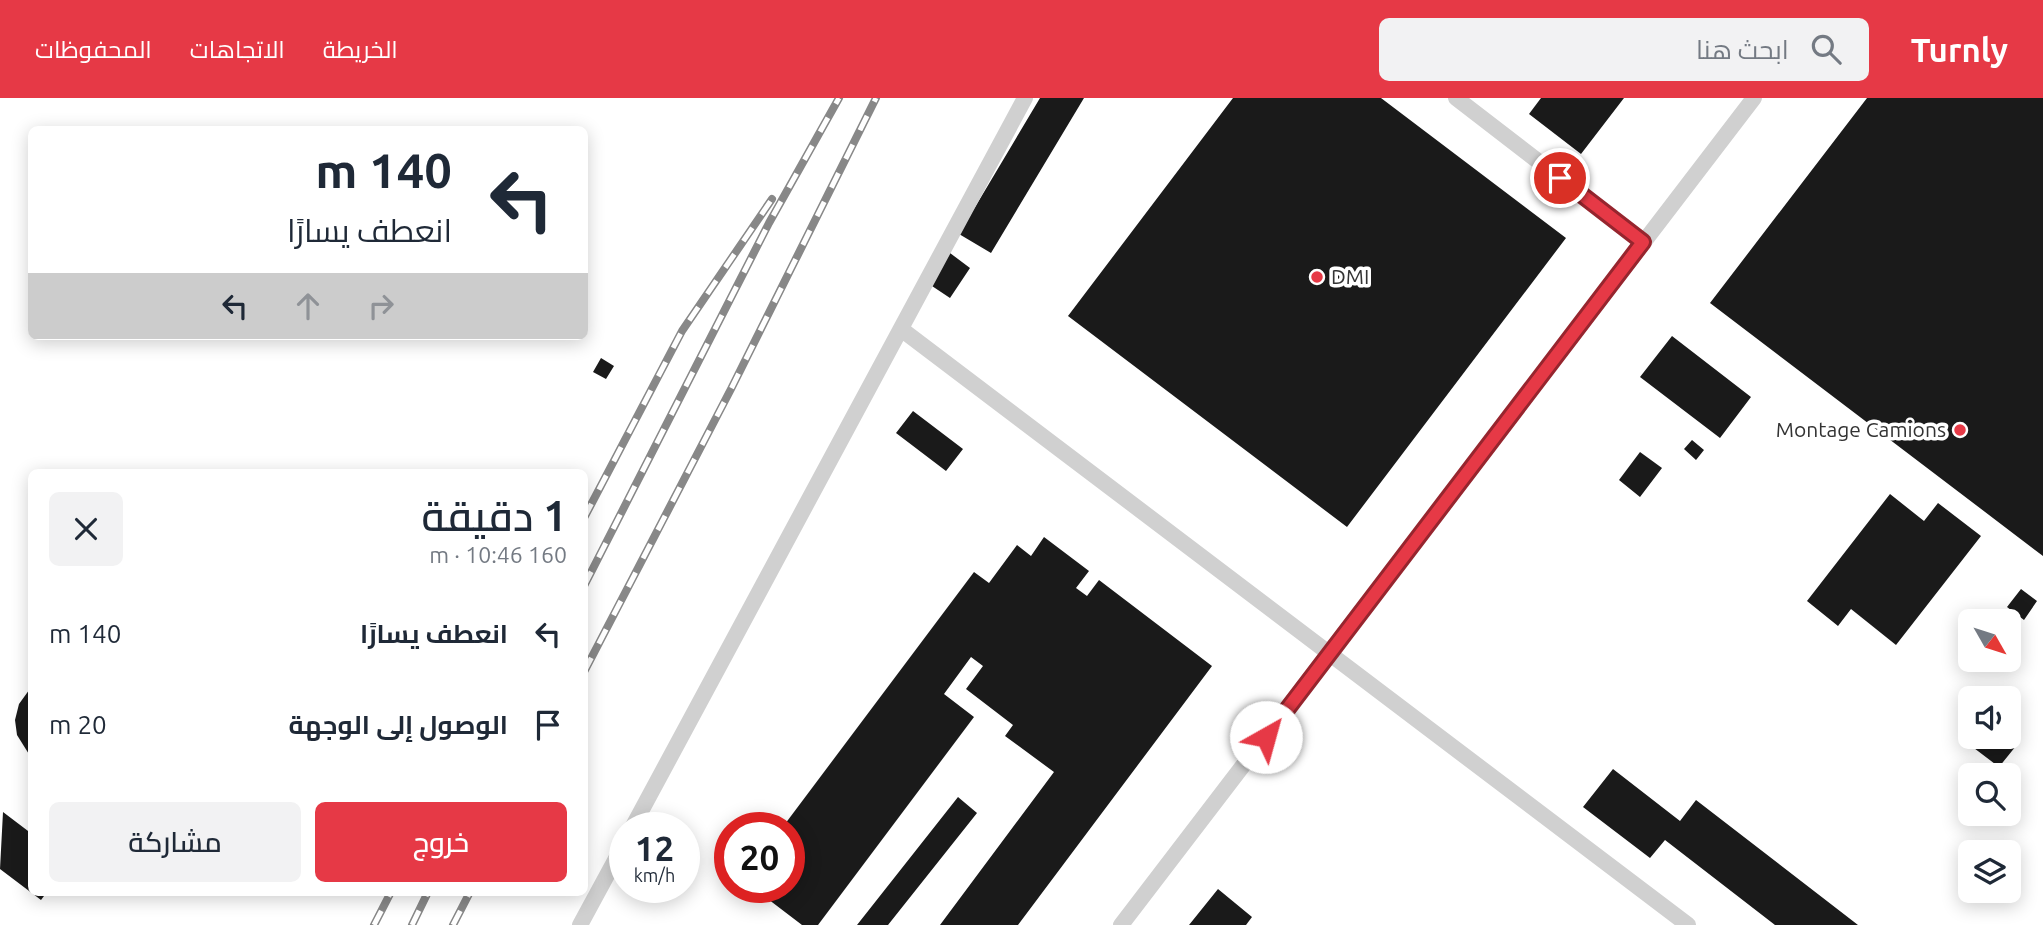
<!DOCTYPE html>
<html lang="ar">
<head>
<meta charset="utf-8">
<style>
  :root { --surface:#fff; --page:#f2f2f3; --text:#1f2937; --muted:#747a83; --accent:#e63946 }
  body { margin:0; font-family:Ubuntu,Cairo,sans-serif; background:var(--page); color:var(--text); direction:rtl; height:100vh; display:flex; flex-direction:column; font-size:26px; white-space:nowrap }
  * { box-sizing:border-box; margin:0 }
  p { font-size:23px; color:var(--muted) }
  .icon { flex:none; width:38px; height:38px; fill:none; stroke:currentColor; stroke-width:2; stroke-linecap:round; stroke-linejoin:round }
  .map { position:relative; flex:1; overflow:hidden; direction:ltr }
  .panel { position:absolute; left:28px; top:371px; width:560px; height:427px; display:flex; flex-direction:column; background:var(--surface); border-radius:10px; box-shadow:0 4px 18px #0003; direction:rtl }
  .panel>* { flex:none }
  .banner { position:absolute; left:28px; top:28px; width:560px; height:214px; border-radius:10px; box-shadow:0 4px 18px #0003; direction:rtl; background:#fff; color:var(--text); overflow:hidden }
  .needle { width:46px; rotate:129deg }
  .tools { position:absolute; left:1958px; top:511px; display:grid; gap:14px }
  .tools a { display:grid; place-items:center; width:63px; height:63px; border-radius:10px; background:var(--surface); box-shadow:0 4px 18px #0003; font-size:35px }
  .speed { position:absolute; left:609px; top:714px; display:flex; gap:14px; font-size:35px; font-weight:700; text-align:center }
  .speed>* { display:grid; place-content:center; width:91px; height:91px; border-radius:50%; background:var(--surface); box-shadow:0 4px 18px #0003; line-height:1 }
  .speed small { font-size:18px; font-weight:400 }
  .speed .limit { border:10px solid #d22; background:#fff; color:#111 }
  .pin { position:absolute; display:grid; place-items:center; width:60px; height:60px; color:#fff; margin:-30px; border:4px solid #fff; border-radius:50%; box-shadow:0 2px 7px #0007 }
  .me { position:absolute; width:77px; margin:-38px; rotate:38deg; stroke-linejoin:round; filter:drop-shadow(0 0 5px #0008) }
  .turn { display:flex; align-items:center; gap:24px; height:147px; padding:0 21px; font-size:32px }
  .turn .icon { width:91px; height:91px; stroke-width:2.5 }
  .turn b { display:block; font-size:49px; line-height:60px }
  .lanes { display:flex; align-items:center; height:66px; padding:0 21px; background:#0003; justify-content:center; gap:35px; direction:ltr }
  .lanes .off { opacity:.35 }
  .round { display:grid; place-items:center; flex:none; width:74px; height:74px; border-radius:10px; background:var(--page) }
  .overview { display:flex; align-items:center; justify-content:space-between; height:119px; padding:0 21px }
  h1 { font-size:42px; font-weight:600; line-height:52px }
  .action { display:flex; gap:14px; margin-top:auto; padding:14px 21px }
  .action a { flex:1; height:80px; border-radius:10px; background:var(--accent); color:#fff; font-size:28px; font-weight:600; line-height:80px; text-align:center }
  .action a+a { background:var(--page); color:var(--text) }
  ul { padding:0; list-style:none }
  li { display:flex; align-items:center; gap:21px; height:91px; padding:0 21px }
  li div { flex:1 }
  li b { display:block; font-size:26px }
  li em { font-style:normal }
  header { display:flex; align-items:center; gap:42px; box-sizing:border-box; height:98px; padding:0 35px; background:var(--accent); color:#fff }
  header strong { font-size:33px }
  nav { display:flex; gap:38px; margin-inline-start:auto; font-size:24px }
  .search { width:490px; height:63px; background:var(--page); display:flex; align-items:center; gap:18px; box-sizing:border-box; padding:0 24px; border-radius:10px; color:var(--muted); font-size:26px }
  .map>svg:first-child { display:block }
</style>
</head>
<body>
<header>
<strong>Turnly</strong>
<div class="search"><svg class="icon" aria-label="search" viewBox="0 0 24 24"><circle cx="10" cy="10" r="6"/><path d="M15 15l6 6"/></svg>ابحث هنا</div>
<nav><a>الخريطة</a><a>الاتجاهات</a><a>المحفوظات</a></nav>
</header>
<div class="map">
<svg width="2043" height="827" viewBox="0 0 2043 827">
  <rect width="100%" height="100%" fill="#fff"/>
  <path fill="#1a1a1a" d="M1040,0H1084L991,155L959,136Z
    M1233,0H1381L1566,140L1347,429L1068,218Z
    M1541,0H1624L1581,56L1529,16Z
    M1867,0H2043V458L1710,205Z
    M950,155L970,170L950,200L929,186Z
    M1672,238L1751,299L1720,340L1640,279Z
    M601,260L614,268L606,281L593,274Z
    M913,313L963,351L946,373L896,335Z
    M1692,342L1704,352L1696,362L1684,351Z
    M1640,354L1662,370L1640,399L1619,382Z
    M1890,396L1924,423L1938,405L1981,438L1896,547L1851,511L1838,528L1807,503Z
    M1044,439L1089,473L1076,490L1087,498L1099,482L1212,568L1018,827H940L1054,674L1005,638L1013,627L966,591L983,568L971,559L944,596L974,619L818,827H802L752,789H789V730H782L974,474L989,485L1017,447L1031,458Z
    M2021,491L2037,503L2024,522L2007,509Z
    M32,588V661L17,637L15,622L19,606Z
    M2009,634L2020,643L1999,669L1970,647L1976,639H2009Z
    M1613,671L1680,723L1696,702L1858,827H1775L1665,742L1650,760L1583,709Z
    M958,699L977,715L888,827H857Z
    M3,714L32,736V794H47L41,802L0,771Z
    M1218,791L1252,819L1246,827H1189Z"/>
  <g fill="none" stroke-linecap="round" stroke-linejoin="round">
    <path stroke="#d0d0d0" stroke-width="16" d="M1456,0L1643,144
      M901,231L1688,827
      M632,730L1025,0
      M580,827L625,744
      M1121,827L1754,0"/>
    <defs>
      <path id="rail" d="M584,420L682,233L772,101
        M584,488L769,125L839,0
        M584,574L731,291L876,0
        M374,827L391,794
        M412,827L428,794
        M453,827L470,794"/>
    </defs>
    <use href="#rail" stroke="#888" stroke-width="8"/>
    <use href="#rail" stroke="#fff" stroke-width="5" stroke-dasharray="16" stroke-linecap="butt"/>
  </g>
  <g fill="none" stroke-linecap="round" stroke-linejoin="round">
    <defs>
      <path id="route" d="M1266,639L1643,144L1560,80"/>
    </defs>
    <use href="#route" stroke="#96252e" stroke-width="18"/>
    <use href="#route" stroke="#e63946" stroke-width="12"/>
  </g>
  <g fill="#e63946" stroke="#fff" stroke-width="2.5">
    <circle cx="1317" cy="179" r="7"/>
    <circle cx="1960" cy="332" r="7"/>
  </g>
  <g text-anchor="middle" stroke-width="7" stroke-linejoin="round" paint-order="stroke">
    <g font-size="21" fill="#333" stroke="#fff" text-anchor="start">
      <text x="1331" y="186">DMI</text>
      <text x="1946" y="339" text-anchor="end">Montage Camions</text>
    </g>
  </g>
</svg>
<div class="tools">
<a><svg class="needle" viewBox="-14 -14 28 28"><path d="M0-13l5 13h-10z" fill="#e53935"/><path d="M0 13l5-13h-10z" fill="#747a83"/></svg></a>
<a><svg class="icon" aria-label="sound" viewBox="0 0 24 24"><path d="M4 9h4l5-4v14l-5-4H4zM17 9q2 3 0 6"/></svg></a>
<a><svg class="icon" aria-label="search" viewBox="0 0 24 24"><circle cx="10" cy="10" r="6"/><path d="M15 15l6 6"/></svg></a>
<a><svg class="icon" aria-label="layers" viewBox="0 0 24 24"><path d="M12 4l9 5-9 5-9-5zM3 14l9 5 9-5"/></svg></a>
</div>
<div class="speed"><div>12<small>km/h</small></div><div class="limit">20</div></div>
<div class="pin" style="left:1560px;top:80px;background:#d93025"><svg class="icon" aria-label="arrive" viewBox="0 0 24 24"><path d="M6 21V4h12l-3 4 3 4H6"/></svg></div>
<svg class="me" style="left:1266px;top:639px" viewBox="-20 -20 40 40"><circle r="19" fill="#fff"/><path d="M0-13L10 11 0 6-10 11z" fill="#e63946"/></svg>
<div class="banner">
<div class="turn"><svg class="icon" aria-label="left" viewBox="0 0 24 24"><path d="M17 20v-9H6M10 6l-5 5 5 5"/></svg><div><b>140 m</b>انعطف يسارًا</div></div>
<div class="lanes"><svg class="icon" aria-label="left" viewBox="0 0 24 24"><path d="M17 20v-9H6M10 6l-5 5 5 5"/></svg><svg class="icon off" aria-label="ahead" viewBox="0 0 24 24"><path d="M12 20V5M6 11l6-6 6 6"/></svg><svg class="icon off" aria-label="right" viewBox="0 0 24 24"><path d="M7 20v-9h11M14 6l5 5-5 5"/></svg></div>
</div>
<section class="panel">
<div class="overview"><div><h1>1 دقيقة</h1><p>160 m · 10:46</p></div><a class="round"><svg class="icon" aria-label="close" viewBox="0 0 24 24"><path d="M6 6l12 12M18 6L6 18"/></svg></a></div>
<ul>
<li><svg class="icon" aria-label="left" viewBox="0 0 24 24"><path d="M17 20v-9H6M10 6l-5 5 5 5"/></svg><div><b>انعطف يسارًا</b></div><em>140 m</em></li>
<li><svg class="icon" aria-label="arrive" viewBox="0 0 24 24"><path d="M6 21V4h12l-3 4 3 4H6"/></svg><div><b>الوصول إلى الوجهة</b></div><em>20 m</em></li>
</ul>
<div class="action"><a>خروج</a><a>مشاركة</a></div>
</section>
</div>
</body>
</html>
